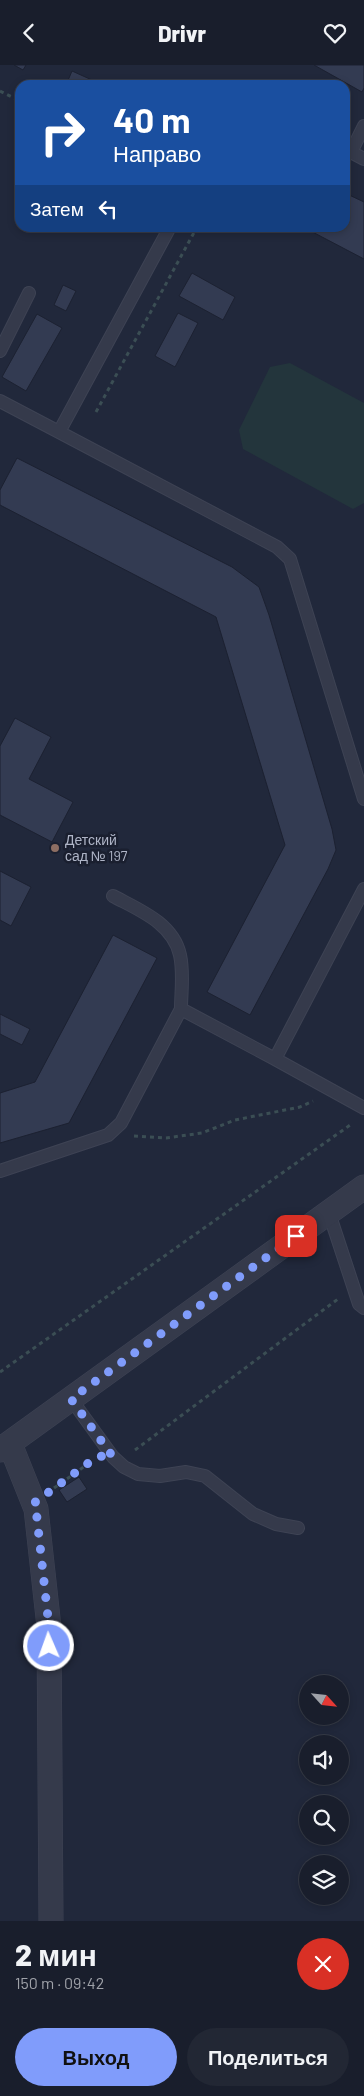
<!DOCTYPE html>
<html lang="ru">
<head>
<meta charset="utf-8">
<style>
  :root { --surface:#191e2c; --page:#222734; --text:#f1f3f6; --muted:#9fa2a9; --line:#373c48; --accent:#809cfb }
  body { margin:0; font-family:Barlow,sans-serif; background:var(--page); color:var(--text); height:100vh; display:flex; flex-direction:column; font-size:19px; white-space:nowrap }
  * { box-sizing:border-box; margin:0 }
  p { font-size:16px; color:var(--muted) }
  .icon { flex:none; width:28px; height:28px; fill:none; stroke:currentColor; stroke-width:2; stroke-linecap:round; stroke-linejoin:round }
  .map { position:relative; height:1856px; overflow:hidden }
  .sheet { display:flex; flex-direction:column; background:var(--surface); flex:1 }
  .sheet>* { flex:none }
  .guide { position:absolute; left:15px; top:15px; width:335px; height:152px; border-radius:15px; box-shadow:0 2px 8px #0003,0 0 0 1px var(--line); background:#1a4fa0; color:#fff; overflow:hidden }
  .needle { width:32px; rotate:117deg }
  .controls { position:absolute; left:299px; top:1610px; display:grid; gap:10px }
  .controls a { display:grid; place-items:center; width:50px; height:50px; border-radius:50%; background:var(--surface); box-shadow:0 2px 8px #0003,0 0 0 1px var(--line); font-size:25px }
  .pin { position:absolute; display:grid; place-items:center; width:42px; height:42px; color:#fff; margin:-21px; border-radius:10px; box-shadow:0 2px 8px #0006 }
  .me { position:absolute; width:55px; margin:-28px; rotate:358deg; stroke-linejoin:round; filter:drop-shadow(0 0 4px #0008) }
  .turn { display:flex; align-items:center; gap:18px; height:105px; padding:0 15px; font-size:22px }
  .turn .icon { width:65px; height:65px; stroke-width:2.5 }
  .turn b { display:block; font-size:35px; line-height:42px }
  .then { display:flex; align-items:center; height:48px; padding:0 15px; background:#0003; gap:10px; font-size:19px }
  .round { display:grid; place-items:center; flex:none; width:52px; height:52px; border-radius:26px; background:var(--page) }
  .head { display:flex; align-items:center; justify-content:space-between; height:85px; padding:0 15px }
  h1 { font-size:30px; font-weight:800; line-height:38px }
  .action { display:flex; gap:10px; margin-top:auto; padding:10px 15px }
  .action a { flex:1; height:58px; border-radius:30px; background:var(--accent); color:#111; font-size:20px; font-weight:800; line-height:58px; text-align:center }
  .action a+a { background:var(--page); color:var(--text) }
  header { display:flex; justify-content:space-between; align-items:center; height:65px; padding:0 15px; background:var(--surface); font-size:22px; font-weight:800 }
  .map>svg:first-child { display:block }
</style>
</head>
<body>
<header><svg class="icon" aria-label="back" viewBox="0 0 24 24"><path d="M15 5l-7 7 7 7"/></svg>Drivr<svg class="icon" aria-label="heart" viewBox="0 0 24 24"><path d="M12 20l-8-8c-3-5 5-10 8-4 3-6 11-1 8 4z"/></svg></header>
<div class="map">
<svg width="364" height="1856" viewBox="0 0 364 1856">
  <rect width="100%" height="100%" fill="#21283b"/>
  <path fill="#23353c" d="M290,298L364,338V438L353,444L243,384L239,365L270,302Z"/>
  <path fill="#333b52" stroke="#1c2131" d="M14,0H26L23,5Z
    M314,0H364V23L362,27Z
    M72,6L92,15L90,20H66Z
    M345,128L364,137V194L303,162H345Z
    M192,208L235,232L223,255L179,231Z
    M63,220L76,226L66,246L54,240Z
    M178,248L198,258L175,302L155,291Z
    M37,249L62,263L26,326L2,312Z
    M17,393L232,502L259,522L269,550L332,764L336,785L328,804L250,950L207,927L285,780L216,552L0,440V425Z
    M15,653L51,672L29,714L73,737L52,777L0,750V681Z
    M0,806L31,822L11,861L0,855Z
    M113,870L157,893L69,1058L0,1078V1028L35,1017Z
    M0,949L30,964L22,980L0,969Z
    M79,1412L87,1424L67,1437L59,1425Z"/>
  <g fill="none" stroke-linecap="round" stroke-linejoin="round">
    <defs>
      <path id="lane" d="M345,84L364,94
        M351,87L364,61
        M170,162L59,367L277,482L290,494L364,734
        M0,286L29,228
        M0,336L59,367
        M364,824L275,994L364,1043
        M113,831C139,845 173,858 180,890C184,908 181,927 181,944
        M0,1106L108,1070L121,1058L181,944L275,994
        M329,1148L359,1239L364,1243
        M71,1334L113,1392L124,1402L138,1409L160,1411L186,1407L205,1411L253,1449L276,1459L298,1463"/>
      <path id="street" d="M10,1379L36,1444L49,1562L51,1856
        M0,1385L364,1122"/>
    </defs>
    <use href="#lane" stroke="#3e4354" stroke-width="14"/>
    <use href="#street" stroke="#3e4354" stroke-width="25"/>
    <path stroke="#3b4e54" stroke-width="3" stroke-dasharray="4 4" stroke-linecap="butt" d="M0,26L20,36
      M96,347L197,162
      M134,1071L166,1073L202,1068L235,1055L300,1042L313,1036
      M0,1307L353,1058
      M135,1385L338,1234
      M54,1423L92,1396"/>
    <use href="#lane" stroke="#353a4b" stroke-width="12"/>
    <use href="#street" stroke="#353a4b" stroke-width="24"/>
  </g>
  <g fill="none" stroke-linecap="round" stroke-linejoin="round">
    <path stroke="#809cfb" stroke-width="9" stroke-dasharray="0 16.2" d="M49,1581V1562L36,1444L34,1438L98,1391L113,1392L71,1334L296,1171"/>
  </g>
  <circle fill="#8d6e63" stroke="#1a1f2f" stroke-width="2" cx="55" cy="783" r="5"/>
  <g text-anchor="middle" stroke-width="5" stroke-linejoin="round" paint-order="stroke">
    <g font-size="14" fill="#afb5c7" stroke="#1a1f2f" text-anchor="start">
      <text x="65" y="780">Детский<tspan x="65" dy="16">сад № 197</tspan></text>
    </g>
  </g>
</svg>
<div class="controls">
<a><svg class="needle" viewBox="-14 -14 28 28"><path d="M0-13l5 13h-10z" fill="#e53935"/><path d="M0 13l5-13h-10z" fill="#9fa2a9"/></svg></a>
<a><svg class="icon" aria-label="sound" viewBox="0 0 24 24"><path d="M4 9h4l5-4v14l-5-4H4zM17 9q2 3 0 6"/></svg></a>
<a><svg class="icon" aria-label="search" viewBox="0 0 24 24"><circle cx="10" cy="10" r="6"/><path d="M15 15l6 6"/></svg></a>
<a><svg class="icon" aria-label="layers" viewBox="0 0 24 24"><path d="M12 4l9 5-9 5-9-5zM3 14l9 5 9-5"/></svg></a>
</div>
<div class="pin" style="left:296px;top:1171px;background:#d93025"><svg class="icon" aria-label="arrive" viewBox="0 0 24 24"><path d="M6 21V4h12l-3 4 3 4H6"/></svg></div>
<svg class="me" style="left:49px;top:1581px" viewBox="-20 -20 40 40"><circle r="17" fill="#809cfb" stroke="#fff" stroke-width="3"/><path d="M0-11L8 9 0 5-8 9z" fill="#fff"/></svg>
<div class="guide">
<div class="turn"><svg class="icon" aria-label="right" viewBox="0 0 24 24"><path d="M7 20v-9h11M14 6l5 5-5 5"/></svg><div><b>40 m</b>Направо</div></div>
<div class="then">Затем<svg class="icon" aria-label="left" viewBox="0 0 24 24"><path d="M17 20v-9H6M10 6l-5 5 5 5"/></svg></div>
</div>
</div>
<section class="sheet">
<div class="head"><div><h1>2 мин</h1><p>150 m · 09:42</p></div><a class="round" style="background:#d93025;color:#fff"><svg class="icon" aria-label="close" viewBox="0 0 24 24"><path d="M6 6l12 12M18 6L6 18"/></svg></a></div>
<div class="action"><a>Выход</a><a>Поделиться</a></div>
</section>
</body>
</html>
